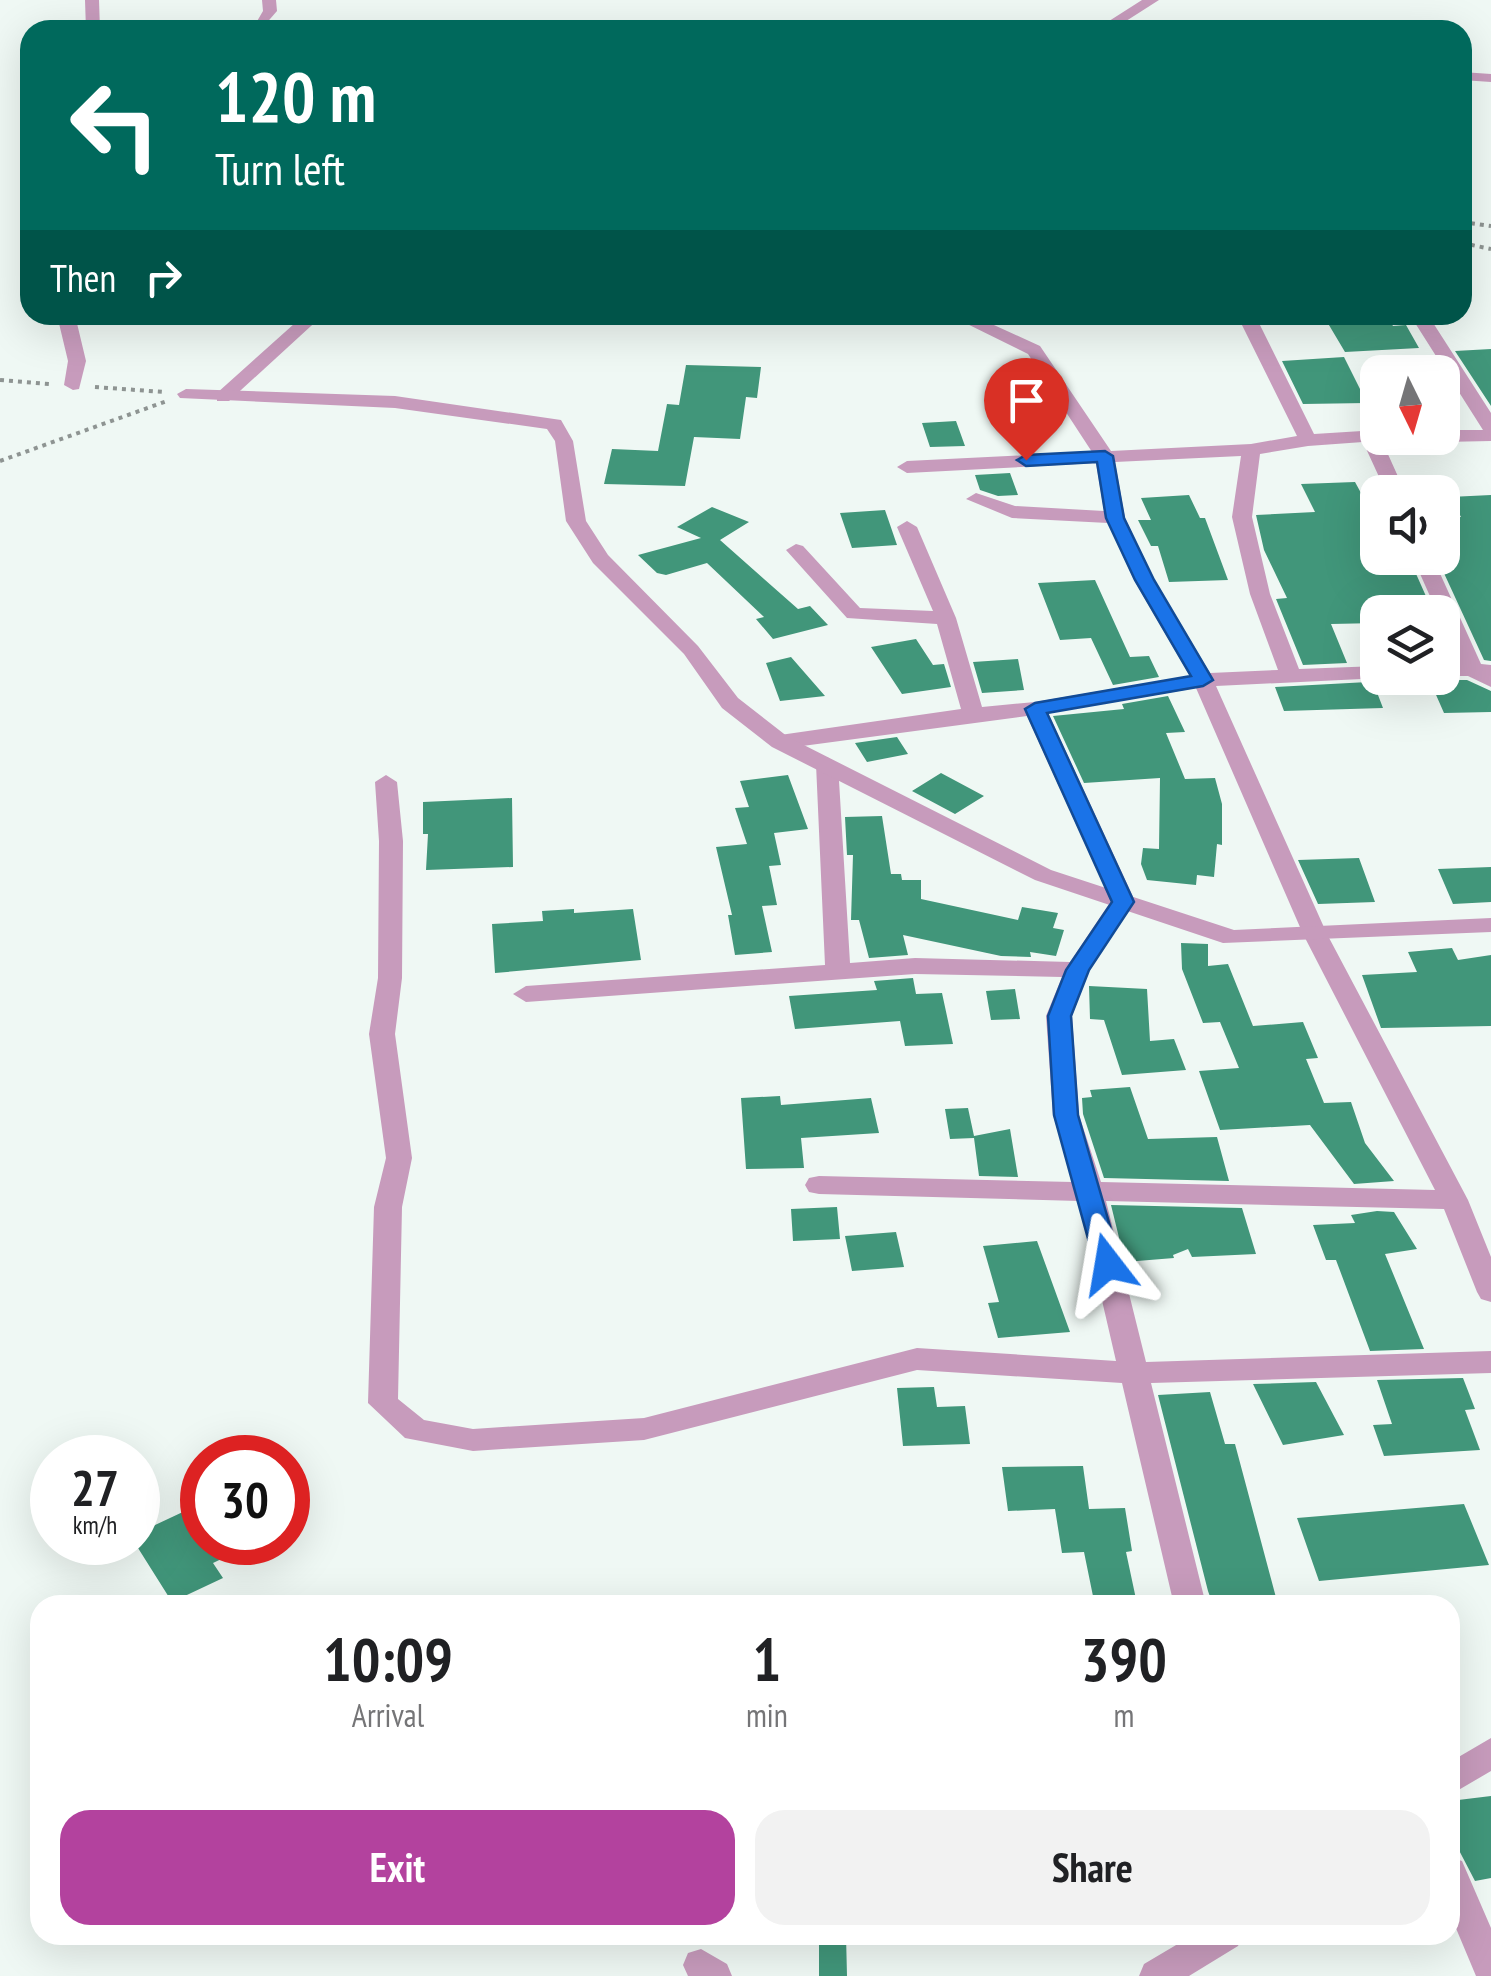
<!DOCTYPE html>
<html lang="en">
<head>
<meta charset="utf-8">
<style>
  :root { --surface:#fff; --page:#f2f2f2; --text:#202124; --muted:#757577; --accent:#b3429e }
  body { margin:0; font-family:"PT Sans Narrow",sans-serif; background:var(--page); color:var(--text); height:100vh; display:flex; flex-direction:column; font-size:38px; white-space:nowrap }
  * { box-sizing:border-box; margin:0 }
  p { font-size:32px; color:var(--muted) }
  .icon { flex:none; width:55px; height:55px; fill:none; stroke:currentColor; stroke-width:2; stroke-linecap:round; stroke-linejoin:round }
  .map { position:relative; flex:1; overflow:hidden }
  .details { position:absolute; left:30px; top:1595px; width:1430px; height:350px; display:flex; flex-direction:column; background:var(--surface); border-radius:30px; box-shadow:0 10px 40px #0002 }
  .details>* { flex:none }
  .top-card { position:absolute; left:20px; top:20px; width:1452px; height:305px; border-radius:30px; box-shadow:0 10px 40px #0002; background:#00695c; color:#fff; overflow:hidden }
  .needle { width:65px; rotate:175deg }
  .controls { position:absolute; left:1360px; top:355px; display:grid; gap:20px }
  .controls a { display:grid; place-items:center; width:100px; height:100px; border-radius:20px; background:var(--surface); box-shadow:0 10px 40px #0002; font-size:50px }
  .speed { position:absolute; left:30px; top:1435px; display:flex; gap:20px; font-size:50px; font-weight:700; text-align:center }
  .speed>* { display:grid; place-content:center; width:130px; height:130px; border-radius:50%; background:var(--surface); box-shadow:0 10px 40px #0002; line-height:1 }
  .speed small { font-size:25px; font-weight:400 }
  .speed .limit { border:15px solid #d22; background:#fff; color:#111 }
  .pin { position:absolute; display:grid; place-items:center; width:85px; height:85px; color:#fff; margin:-102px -42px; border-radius:50% 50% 50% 0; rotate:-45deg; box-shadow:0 0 10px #0007 }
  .pin .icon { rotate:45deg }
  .me { position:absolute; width:110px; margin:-55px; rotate:346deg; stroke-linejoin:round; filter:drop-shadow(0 0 8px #0008) }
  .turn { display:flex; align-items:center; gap:35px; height:210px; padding:0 30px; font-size:45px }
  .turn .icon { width:130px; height:130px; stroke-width:2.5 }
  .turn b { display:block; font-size:70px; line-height:85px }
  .then { display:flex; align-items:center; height:95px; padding:0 30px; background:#0003; gap:20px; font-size:38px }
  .eta { display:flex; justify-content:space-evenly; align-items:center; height:170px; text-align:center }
  .eta b { font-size:60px; font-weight:700; line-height:70px }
  .action { display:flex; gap:20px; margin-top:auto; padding:20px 30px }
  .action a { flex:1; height:115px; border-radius:30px; background:var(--accent); color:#fff; font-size:40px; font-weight:700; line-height:115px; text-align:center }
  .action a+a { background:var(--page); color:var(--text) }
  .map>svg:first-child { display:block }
</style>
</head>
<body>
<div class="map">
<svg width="1491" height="1976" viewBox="0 0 1491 1976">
  <rect width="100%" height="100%" fill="#eff8f4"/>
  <path fill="#41967a" d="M1323,315H1386L1393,326L1406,325L1419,348L1345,352Z
    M1491,349V406L1455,351Z
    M1344,357L1367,403L1303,404L1282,361Z
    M686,365L761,367L757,398L746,397L740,439L694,437L685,486L604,484L612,449L658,451L667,404L679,405Z
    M956,421L965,446L930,447L922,423Z
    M1010,473L1018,495L998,496L980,490L975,475Z
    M1355,482L1378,524V558H1409L1433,612H1378V623L1331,624L1347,663L1303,665L1276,599L1287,598L1264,550L1256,515L1315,512L1301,484Z
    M1189,495L1200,518H1205L1228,580L1169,582L1158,546H1151L1138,520H1151L1141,498Z
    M1491,495V661L1484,660L1437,558H1442V518L1461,517L1450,497Z
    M712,507L749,522L720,540L798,609L810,606L828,625L773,639L756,619L764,617L707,563L666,575L657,573L638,555L701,538L677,527Z
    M885,510L897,545L852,548L840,513Z
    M1095,580L1130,657L1149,656L1159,677L1113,685L1091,638L1060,640L1038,583Z
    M916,639L933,665L944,664L951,687L902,694L871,647Z
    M791,657L825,696L780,701L766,663Z
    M1018,659L1024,690L982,693L973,662Z
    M1442,680H1467L1491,691V712L1444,713L1433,688H1442Z
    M1368,682H1373L1383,708L1284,711L1275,687Z
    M1168,696L1185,732L1166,733L1185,779L1215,778L1222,804V845L1217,844L1214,877L1197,875L1196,885L1147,880L1141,864L1143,848L1159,849L1160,778L1084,783L1053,716L1124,709L1122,704Z
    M897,737L908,754L867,762L855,743Z
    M941,773L984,796L955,814L912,791Z
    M788,775L808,829L774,833L781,865L769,866L777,905L762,906L772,952L735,955L728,915H732L716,847L747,844L735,808L749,807L740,781Z
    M512,798L513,867L426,870L428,834H423V802Z
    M882,816L891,874H901L902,880H921V899L1018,920L1022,907L1058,913L1053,928L1064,930L1056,956L1030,952L1031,957L1001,956L903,935L908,955L869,958L859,920H851L853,855H847L845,817Z
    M1359,858L1375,902L1318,904L1298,860Z
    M1491,867V902L1453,904L1438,869Z
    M574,909V913L633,909L641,960L495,973L492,924L543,921L542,911Z
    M1181,943L1208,944V966L1228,964L1253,1026L1303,1022L1318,1058L1306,1059L1324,1103L1351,1102L1365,1143L1394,1181L1354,1184L1310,1125L1220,1130L1199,1071L1239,1068L1220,1022L1203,1023L1182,969Z
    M1452,948L1458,960L1491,955V1026L1381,1028L1362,975L1417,972L1408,952Z
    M913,978L916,994L942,993L953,1044L905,1046L900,1021L795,1029L789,996L877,990L874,981Z
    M1089,986L1147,989L1150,1041L1174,1039L1186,1070L1122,1075L1104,1020L1090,1019Z
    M1015,989L1020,1019L991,1020L986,991Z
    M1130,1087L1148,1139L1217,1137L1229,1181L1104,1178L1083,1114L1082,1098L1092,1097L1090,1090Z
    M780,1096L781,1105L871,1098L879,1133L801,1138L804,1168L746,1169L741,1098Z
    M968,1108L974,1136L1010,1129L1018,1177L979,1176L974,1138L950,1139L945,1109Z
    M1111,1205L1242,1208L1256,1254L1192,1257L1188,1249L1173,1255L1174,1258L1125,1262Z
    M837,1207L840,1239L793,1241L791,1209Z
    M1377,1211L1394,1212L1417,1249L1385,1254L1424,1349L1370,1351L1336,1260H1326L1313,1225L1355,1223L1351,1215Z
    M896,1232L904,1267L852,1271L845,1236Z
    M1037,1241L1070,1332L998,1338L988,1303L999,1302L983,1246Z
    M1463,1378L1475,1409L1465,1410L1480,1450L1384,1456L1373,1425L1392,1424L1377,1380Z
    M1316,1382L1344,1435L1283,1445L1253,1384Z
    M934,1387L937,1407L965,1406L970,1444L903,1446L897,1388Z
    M1210,1392L1225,1444H1235L1278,1605H1213L1208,1591L1158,1395Z
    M1083,1466L1089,1509L1125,1508L1132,1551L1126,1552L1136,1599L1094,1601L1084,1552L1062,1553L1055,1509L1008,1511L1002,1467Z
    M202,1503V1542H257L213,1563L223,1578L172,1602L138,1548V1533Z
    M1464,1504L1489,1565L1319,1581L1297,1518Z
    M1491,1796V1878L1475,1881L1450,1833V1801Z
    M819,1935H846L847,1976H819Z"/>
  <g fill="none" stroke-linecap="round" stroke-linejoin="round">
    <path stroke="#8e9492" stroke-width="4" stroke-dasharray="4 5" stroke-linecap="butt" d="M1462,222L1491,226
      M1462,243L1491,249
      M0,380L49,384
      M95,387L164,392
      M0,461L167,401"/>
    <path fill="#c79bbc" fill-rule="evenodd" d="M85,0H99L100,30H86Z
      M262,0H276L277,11L263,27L256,23L263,11Z
      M1142,0H1159L1112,30H1095Z
      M1462,72L1491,74V82L1462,80Z
      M57,315H75L86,361L79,389L73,390L64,385L68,361Z
      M304,315H323L229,401H217V393Z
      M949,315H972L1040,346L1111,451L1251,444L1297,436L1237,315H1255L1314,434L1378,430V438H1386L1382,441L1405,492H1386L1363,442L1308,446L1260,454L1252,517L1270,594L1299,669L1378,666V678H1382L1216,686L1327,934L1468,1200L1491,1257V1302L1481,1299L1477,1292L1444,1209L1106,1201L1146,1362L1491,1351V1373L1151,1383L1206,1605H1174L1122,1383L917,1370L644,1440L473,1451L405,1438L368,1403L374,1207L386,1158L369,1034L378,978L379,841L375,782L386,775L397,782L403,841L402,978L395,1034L412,1158L402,1207L398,1399L424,1420L473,1429L644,1418L917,1348L1116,1361L1079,1201L819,1194L809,1192L805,1185L809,1178L819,1176L1073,1182L1053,1115L1046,1016L1062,977L915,974L526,1002L513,994L526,986L825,965L816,764L827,757L838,764L850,963L915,958L1070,962L1111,901L1027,716L780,749L769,742L780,735L961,709L937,624L847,618L786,550L796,544L803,546L860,608L933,611L897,527L907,521L917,527L956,618L982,707L1035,702L1190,676L1134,580L1108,523L1012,518L966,499L976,493L1015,506L1104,511L1096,463L907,473L897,467L907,461L1092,452L1028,354ZM1241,456L1232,517L1250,594L1278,670L1210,673L1154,580L1125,518L1115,462ZM1196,688L1303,934L1435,1190L1101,1182L1079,1115L1072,1016L1089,970L1135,901L1048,713Z
      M1410,315H1428L1491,413V441L1442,442L1434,438H1442V430H1483Z
      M1413,558H1433L1481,664L1491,665V687L1468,676H1442V664H1459L1442,625V612H1437Z
      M1491,1738V1771L1450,1795V1762Z
      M1450,1857L1462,1861L1491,1928V1976H1476L1450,1914Z
      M1193,1935H1243L1238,1946L1189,1976H1139L1144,1964Z
      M701,1949L727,1964L732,1976H688L683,1965L688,1953Z"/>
    <path fill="#c79bbc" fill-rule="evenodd" d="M186,389L395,396L561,420L573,441L586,521L608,555L698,646L738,698L788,737L1051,870L1234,930L1491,918V932L1223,943L1035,880L772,747L722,708L684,654L593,563L566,521L555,441L547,429L395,408L180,398L177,394Z"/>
  </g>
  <path fill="#1a73e8" stroke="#114b97" stroke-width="2.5" d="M1105,451L1113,456L1124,518L1154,580L1213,680L1203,686L1047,713L1134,902L1089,970L1071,1016L1078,1115L1121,1264L1117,1270H1099L1095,1264L1054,1115L1048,1016L1066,970L1112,902L1025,709L1035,703L1191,676L1135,580L1106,518L1097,462L1026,466L1017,460L1026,455Z"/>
</svg>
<div class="controls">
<a><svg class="needle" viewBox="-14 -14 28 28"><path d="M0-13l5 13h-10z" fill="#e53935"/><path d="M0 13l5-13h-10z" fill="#757577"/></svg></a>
<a><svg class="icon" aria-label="sound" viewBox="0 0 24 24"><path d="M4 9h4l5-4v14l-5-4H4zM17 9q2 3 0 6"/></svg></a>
<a><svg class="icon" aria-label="layers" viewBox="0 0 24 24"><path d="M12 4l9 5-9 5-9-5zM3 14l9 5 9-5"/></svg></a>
</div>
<div class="speed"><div>27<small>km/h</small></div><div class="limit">30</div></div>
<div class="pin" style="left:1026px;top:460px;background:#d93025"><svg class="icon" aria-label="arrive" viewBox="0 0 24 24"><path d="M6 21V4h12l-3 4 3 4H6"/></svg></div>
<svg class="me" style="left:1108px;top:1264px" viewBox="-20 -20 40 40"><path d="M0-17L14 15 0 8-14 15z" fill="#1a73e8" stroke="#fff" stroke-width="4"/></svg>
<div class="top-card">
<div class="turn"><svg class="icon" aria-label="left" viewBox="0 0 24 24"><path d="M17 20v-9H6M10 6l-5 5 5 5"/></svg><div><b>120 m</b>Turn left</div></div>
<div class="then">Then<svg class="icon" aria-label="right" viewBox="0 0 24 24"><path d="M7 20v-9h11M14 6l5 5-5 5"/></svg></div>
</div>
<section class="details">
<div class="eta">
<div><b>10:09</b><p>Arrival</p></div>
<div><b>1</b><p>min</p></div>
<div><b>390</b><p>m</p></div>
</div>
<div class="action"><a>Exit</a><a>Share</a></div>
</section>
</div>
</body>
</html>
